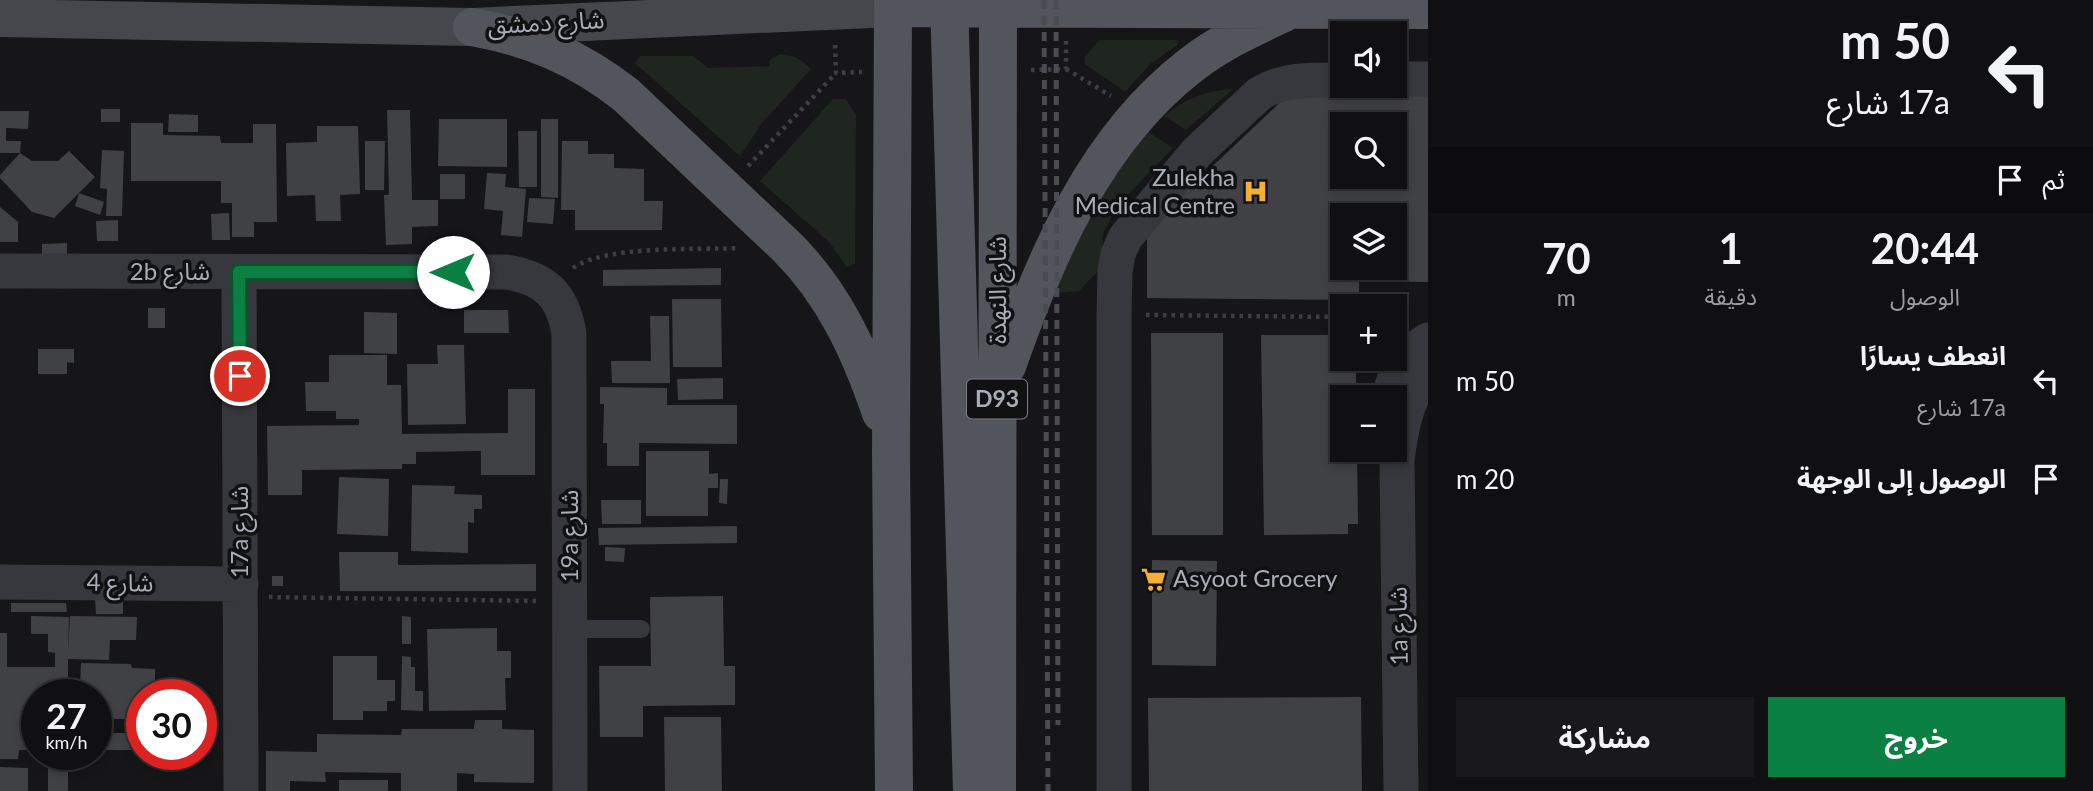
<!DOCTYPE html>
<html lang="ar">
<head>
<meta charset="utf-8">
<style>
  :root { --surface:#101012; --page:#19191b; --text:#f1f3f6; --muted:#9c9d9f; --line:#303032; --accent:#0b8043 }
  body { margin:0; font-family:Lato,"Noto Sans Arabic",sans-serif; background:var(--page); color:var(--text); direction:rtl; height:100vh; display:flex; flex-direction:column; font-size:26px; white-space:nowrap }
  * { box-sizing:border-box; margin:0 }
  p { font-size:23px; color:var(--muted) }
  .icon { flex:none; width:38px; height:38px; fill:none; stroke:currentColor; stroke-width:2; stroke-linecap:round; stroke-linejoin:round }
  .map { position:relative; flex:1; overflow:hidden; direction:ltr }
  .panel { display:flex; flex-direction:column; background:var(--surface); width:665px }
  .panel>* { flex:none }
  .top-card { background:#101012; color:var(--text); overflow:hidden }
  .fabs { position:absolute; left:1330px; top:21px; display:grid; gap:14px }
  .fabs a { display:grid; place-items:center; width:77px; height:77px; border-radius:0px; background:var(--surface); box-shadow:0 4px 10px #0003,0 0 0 2px var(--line); font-size:35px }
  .speed { position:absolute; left:21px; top:679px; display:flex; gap:14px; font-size:35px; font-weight:700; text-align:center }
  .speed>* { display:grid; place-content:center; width:91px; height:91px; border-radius:50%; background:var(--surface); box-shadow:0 4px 10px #0003,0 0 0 2px var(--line); line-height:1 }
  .speed small { font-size:18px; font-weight:400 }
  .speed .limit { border:10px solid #d22; background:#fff; color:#111 }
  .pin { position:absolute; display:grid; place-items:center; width:60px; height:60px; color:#fff; margin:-30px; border:4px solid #fff; border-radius:50%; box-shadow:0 2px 7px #0007 }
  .me { position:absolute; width:77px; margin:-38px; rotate:270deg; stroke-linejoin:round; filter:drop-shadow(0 0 5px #0008) }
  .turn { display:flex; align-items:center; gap:24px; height:147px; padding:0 28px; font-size:32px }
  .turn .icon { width:91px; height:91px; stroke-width:2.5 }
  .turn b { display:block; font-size:49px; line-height:60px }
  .then { display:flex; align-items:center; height:66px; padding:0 28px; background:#0003; gap:14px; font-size:26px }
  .eta { display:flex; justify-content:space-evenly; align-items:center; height:119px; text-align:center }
  .eta b { font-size:42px; font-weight:700; line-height:49px }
  .cta { display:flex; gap:14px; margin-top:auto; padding:14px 28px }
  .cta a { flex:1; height:80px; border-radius:0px; background:var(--accent); color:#fff; font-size:28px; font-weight:700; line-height:80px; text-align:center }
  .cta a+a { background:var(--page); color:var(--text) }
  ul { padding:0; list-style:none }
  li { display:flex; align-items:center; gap:21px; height:98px; padding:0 28px }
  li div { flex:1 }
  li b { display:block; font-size:26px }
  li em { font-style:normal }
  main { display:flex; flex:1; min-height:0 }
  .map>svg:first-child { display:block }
</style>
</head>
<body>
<main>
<section class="panel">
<div class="top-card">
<div class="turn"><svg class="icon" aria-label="left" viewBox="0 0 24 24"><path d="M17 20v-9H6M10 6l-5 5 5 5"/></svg><div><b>50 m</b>17a شارع</div></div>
<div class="then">ثم<svg class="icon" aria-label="arrive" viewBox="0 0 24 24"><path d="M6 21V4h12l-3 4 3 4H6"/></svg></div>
</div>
<div class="eta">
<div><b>20:44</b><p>الوصول</p></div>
<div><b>1</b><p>دقيقة</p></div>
<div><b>70</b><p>m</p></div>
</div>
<ul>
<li><svg class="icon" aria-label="left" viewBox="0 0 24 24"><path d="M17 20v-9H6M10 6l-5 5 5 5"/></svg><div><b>انعطف يسارًا</b><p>17a شارع</p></div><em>50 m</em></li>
<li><svg class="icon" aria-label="arrive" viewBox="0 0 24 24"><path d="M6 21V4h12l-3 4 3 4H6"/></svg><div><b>الوصول إلى الوجهة</b></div><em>20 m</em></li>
</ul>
<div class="cta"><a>خروج</a><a>مشاركة</a></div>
</section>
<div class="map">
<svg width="1428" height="791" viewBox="0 0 1428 791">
  <rect width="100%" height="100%" fill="#161618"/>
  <path fill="#1e261f" d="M1099,40H1176L1179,44L1150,64L1125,92L1085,64V57Z
    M779,54C794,55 800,58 811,69L762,123L740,156L635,63L640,56H694L708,68L769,66L770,60Z
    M1233,89L1186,130L1164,116C1184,99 1207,90 1233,89Z
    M833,99H846L856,115L855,264L847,267L829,242L760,181Z
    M1145,130L1173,148L1117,206L1103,234L1102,267L1079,291L1042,294L1072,230Z"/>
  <path fill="#404145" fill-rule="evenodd" d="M1288,95L1428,96V282L1359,281V300L1147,298V228ZM1342,124H1395V177H1342ZM1342,215H1395V268H1342Z
    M101,109H120V122H101Z
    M387,110H410L412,200H438V226L412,227V244L386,245L384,195H389Z
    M0,111H29L28,129L6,128V141H21L20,153L32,161H58L69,151L95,177L54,218L32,212L0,178V175L20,153H0Z
    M169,114L198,115V132H168Z
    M439,119H507V167L438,166Z
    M541,119H558V198L541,197Z
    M131,123H163V135L220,136L221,143H253V124H276L277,222H254V237H232V203H221V181H131Z
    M317,126H358L360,194L340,195L341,221H316L315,195L287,196L286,143L317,142Z
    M518,131H537V187H519Z
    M365,141H385L384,190H365Z
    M562,141H588V154H614V168L644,169V201H663L662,230H575V210H561Z
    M102,150L124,151L122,216H106L107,189L100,188Z
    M487,173L506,174L505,187L526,189L522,237L501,235L503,211L484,209Z
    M440,174H465V199H440Z
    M79,193L104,202L100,215L75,206Z
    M529,198L555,199L553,224L527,222Z
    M0,207L18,222V242H0Z
    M229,213L230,240H212L211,214Z
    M118,220V241H97L96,221Z
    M67,243V255H42V244Z
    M721,268V285L603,286V270Z
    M672,299H721L722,367H673Z
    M148,308H165V328H148Z
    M464,310H508L509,333H464Z
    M364,312L397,313V354L364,353Z
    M650,316H669L670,383H612L611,361H651Z
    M1151,333H1223V535H1152Z
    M1261,335H1342V359H1356V397H1342V450H1357L1358,524H1348V534L1264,535Z
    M437,345H464L466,424L408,425L407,364H438Z
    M38,349H74V363L67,362V374H38Z
    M329,355H387V385H401L402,434L508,433V389H535V475H481V451L416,452V464H402V469L302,470V495H268L267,426L359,425V419H336V411H306L305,382H329Z
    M723,378V399L678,400L677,379Z
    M600,387L667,388V405H737V444L639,443V466H607V443H603L604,404H600Z
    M646,451H709V474L718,473V488H708V516H646Z
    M339,477L389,479L388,536L337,534Z
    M720,479H728L727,504L719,503Z
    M412,485L455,486L454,494L482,495V509H474V523L468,522V553L411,551Z
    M601,500H641V524H602Z
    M737,526V543L599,545L598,528Z
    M605,547L625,548L624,562L605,561Z
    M339,552H398V565L536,564V591H340Z
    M1152,560L1217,561L1216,666L1152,665Z
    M272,576H283V586H272Z
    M723,596L724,666H735V705L643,706V737H600L599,666H651L650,597Z
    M95,599H123V614H96Z
    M11,603H66L67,612H11Z
    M31,616L69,617L68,652L70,616L137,617L136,640H110L109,660L68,659V695H37V750H19L18,759H0V633H7V667H55V653L48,652V634H31Z
    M402,616L411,617V644H402Z
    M497,628V651H511V678H505L506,710L429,711L427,629Z
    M333,656H377V680H395V701H387V711H363V720H333Z
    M402,656L411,657V667H415V691H423V711L401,710Z
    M81,663L131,664L132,668L155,669V695H142V729H130V719H96V695H72V688H80Z
    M1361,697L1362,791H1149L1148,698Z
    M664,717H721L722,791H665Z
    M475,720H502V729L534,730V783L474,782V774L457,773V791H401V773L325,772L326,782L290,781V791H266V751L317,752V734L401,735L402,729H474Z
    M96,728H110V733H142V750H96Z
    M48,754H68V791H48Z
    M0,767L28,768V791H0Z
    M339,780H388V791H339Z"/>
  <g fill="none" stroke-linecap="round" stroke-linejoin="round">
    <path stroke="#3d3f44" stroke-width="4.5" stroke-dasharray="3.5 5" stroke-linecap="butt" d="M835,45L836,73L862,72
      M1066,69L1111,96
      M1031,70L1066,69V39
      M748,166L836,73
      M573,268C606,245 696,250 739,248
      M1146,315L1342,317
      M269,597L537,601"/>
    <path stroke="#37383d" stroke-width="18" d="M570,629H641"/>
    <path stroke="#37383d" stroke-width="35" d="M1395,79H1428
      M0,271L506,272C545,278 563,295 569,334L570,791
      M239,273L241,791
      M1389,397C1394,373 1406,353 1428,340
      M0,582L241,584
      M1114,791V315L1115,271L1118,254L1125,238L1197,152L1259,94C1284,78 1313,80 1342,80
      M1401,791L1397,460C1401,430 1406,396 1428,373"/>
    <path stroke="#45474d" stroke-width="38" d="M0,18L472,27L893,8"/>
    <path stroke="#53555c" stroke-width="38" d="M893,0L891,453L894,791
      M949,0L972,791
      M893,8L1428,10
      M472,27C530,37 579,58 626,95L787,247C834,294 860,351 881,413
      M1007,366C1047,254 1094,140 1191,65C1219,43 1252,28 1284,13
      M997,791L998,0"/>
    <path stroke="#4a4c52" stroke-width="5" stroke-dasharray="9 7" stroke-linecap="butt" d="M1044,0L1048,791
      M1056,0L1058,725"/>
  </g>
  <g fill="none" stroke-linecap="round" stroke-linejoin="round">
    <defs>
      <path id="route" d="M240,376L239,272H453"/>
    </defs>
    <use href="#route" stroke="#07532c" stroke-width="18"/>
    <use href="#route" stroke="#0b8043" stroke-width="12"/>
  </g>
  <defs>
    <symbol id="hospital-bare" viewBox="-9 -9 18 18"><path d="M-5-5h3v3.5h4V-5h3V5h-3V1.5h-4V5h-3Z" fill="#f2b134" stroke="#111113" stroke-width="2.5" paint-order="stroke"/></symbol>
    <symbol id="supermarket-bare" viewBox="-9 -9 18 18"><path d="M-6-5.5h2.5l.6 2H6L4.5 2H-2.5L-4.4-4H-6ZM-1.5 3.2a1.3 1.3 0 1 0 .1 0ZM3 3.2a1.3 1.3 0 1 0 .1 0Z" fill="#f2b134" stroke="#111113" stroke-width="2.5" paint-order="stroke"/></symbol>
  </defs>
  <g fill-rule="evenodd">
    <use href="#hospital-bare" x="1238" y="174" width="35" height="35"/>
    <use href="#supermarket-bare" x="1136" y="562" width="35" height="35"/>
  </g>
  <g text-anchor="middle" stroke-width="7" stroke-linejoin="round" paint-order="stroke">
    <rect fill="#111113" stroke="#7b7e86" stroke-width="2" x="967" y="379.5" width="60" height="39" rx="5"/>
    <g font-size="23" font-weight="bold" fill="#a8adb8">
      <text x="997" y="407">D93</text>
    </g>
    <g font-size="24" fill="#a8adb8" stroke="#111113">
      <text transform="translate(546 23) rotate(-3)" y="8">شارع دمشق</text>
      <text x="170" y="280">2b شارع</text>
      <text transform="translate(998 290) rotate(-90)" y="8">شارع النهدة</text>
      <text transform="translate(240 532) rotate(-90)" y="8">17a شارع</text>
      <text transform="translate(570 536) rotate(-90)" y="8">19a شارع</text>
      <text transform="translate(120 583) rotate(1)" y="8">شارع 4</text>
      <text transform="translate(1399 626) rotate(-91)" y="8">1a شارع</text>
    </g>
    <g font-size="24" fill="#a8adb8" stroke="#111113" text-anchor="end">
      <text x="1235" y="186">Zulekha<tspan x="1235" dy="28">Medical Centre</tspan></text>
      <text x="1173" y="587" text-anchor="start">Asyoot Grocery</text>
    </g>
  </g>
</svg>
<div class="fabs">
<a><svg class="icon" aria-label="sound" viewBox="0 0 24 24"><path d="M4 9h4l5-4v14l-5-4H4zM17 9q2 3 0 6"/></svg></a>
<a><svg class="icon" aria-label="search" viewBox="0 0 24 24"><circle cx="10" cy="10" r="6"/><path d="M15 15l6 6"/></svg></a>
<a><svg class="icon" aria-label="layers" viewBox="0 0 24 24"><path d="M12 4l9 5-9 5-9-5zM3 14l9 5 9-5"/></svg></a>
<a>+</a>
<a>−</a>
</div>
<div class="speed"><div>27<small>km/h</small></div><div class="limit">30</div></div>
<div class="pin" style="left:240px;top:376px;background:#d93025"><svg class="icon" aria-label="arrive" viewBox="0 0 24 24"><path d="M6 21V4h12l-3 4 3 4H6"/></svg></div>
<svg class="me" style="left:453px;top:272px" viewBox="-20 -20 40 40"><circle r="19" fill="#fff"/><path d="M0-13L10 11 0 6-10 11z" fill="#0b8043"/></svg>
</div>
</main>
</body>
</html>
